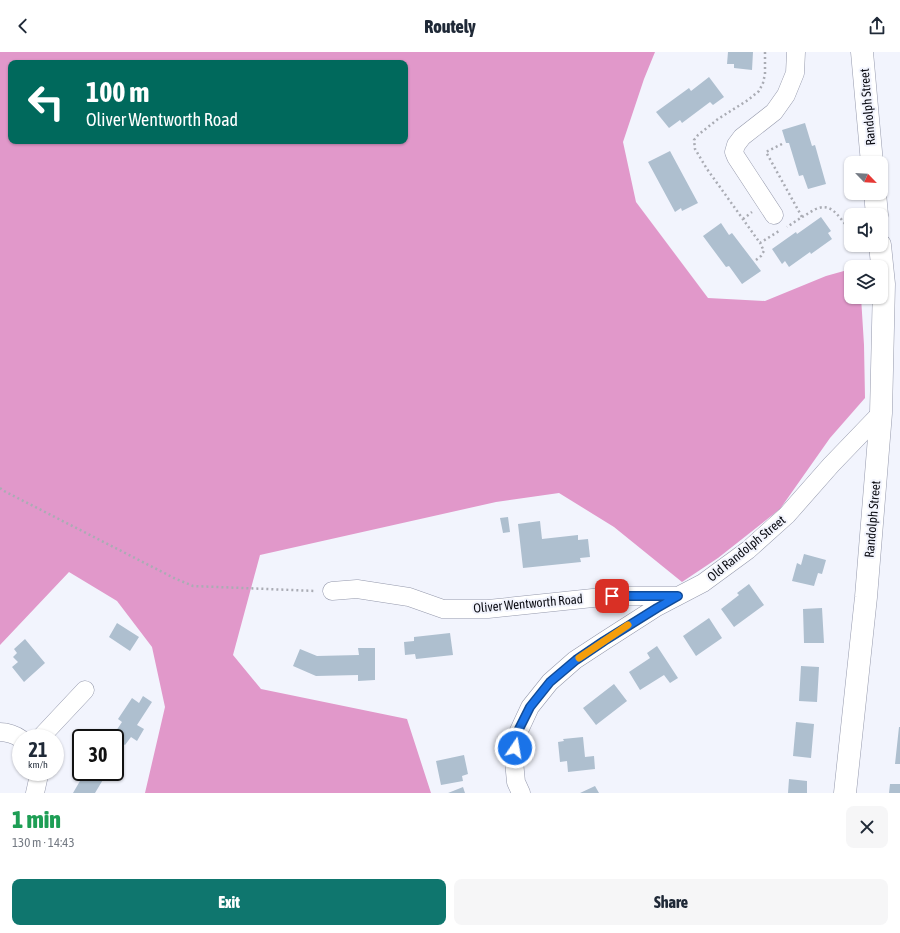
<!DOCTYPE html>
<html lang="en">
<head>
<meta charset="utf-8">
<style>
  :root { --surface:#fff; --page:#f6f6f7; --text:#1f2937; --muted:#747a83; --accent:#0f766e }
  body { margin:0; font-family:"Asap Condensed",sans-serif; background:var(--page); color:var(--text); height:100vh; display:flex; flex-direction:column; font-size:15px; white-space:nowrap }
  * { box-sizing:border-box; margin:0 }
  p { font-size:13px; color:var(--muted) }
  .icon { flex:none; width:22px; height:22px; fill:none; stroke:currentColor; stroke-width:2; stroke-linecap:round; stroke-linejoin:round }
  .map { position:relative; height:741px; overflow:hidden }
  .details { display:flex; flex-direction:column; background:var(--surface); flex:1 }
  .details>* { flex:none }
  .guide { position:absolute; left:8px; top:8px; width:400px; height:84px; border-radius:8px; box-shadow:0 1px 3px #0004; background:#00695c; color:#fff; overflow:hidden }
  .needle { width:26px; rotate:115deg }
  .buttons { position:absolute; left:844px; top:104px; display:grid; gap:8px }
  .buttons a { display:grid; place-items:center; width:44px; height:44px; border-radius:8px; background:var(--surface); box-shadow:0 1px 3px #0004; font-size:20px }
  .speed { position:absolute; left:12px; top:677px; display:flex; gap:8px; font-size:20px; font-weight:700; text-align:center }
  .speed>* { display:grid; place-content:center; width:52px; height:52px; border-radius:50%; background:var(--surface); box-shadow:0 1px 3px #0004; line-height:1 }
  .speed small { font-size:10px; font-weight:400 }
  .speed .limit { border:2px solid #111; border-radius:6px; background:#fff; color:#111 }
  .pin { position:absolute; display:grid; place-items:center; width:34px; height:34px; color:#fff; margin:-17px; border-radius:8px; box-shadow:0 2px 6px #0006 }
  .me { position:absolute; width:44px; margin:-22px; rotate:12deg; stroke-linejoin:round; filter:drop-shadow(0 0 3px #0008) }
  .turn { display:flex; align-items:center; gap:14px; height:84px; padding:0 12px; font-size:18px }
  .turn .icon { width:52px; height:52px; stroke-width:2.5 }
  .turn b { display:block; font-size:28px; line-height:34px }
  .round { display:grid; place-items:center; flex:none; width:42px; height:42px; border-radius:8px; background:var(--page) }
  .headline { display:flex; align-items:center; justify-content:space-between; height:68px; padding:0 12px }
  h1 { font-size:24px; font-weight:800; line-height:30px; color:#1e9e55 }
  .primary-button { display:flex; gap:8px; margin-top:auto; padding:8px 12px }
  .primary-button a { flex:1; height:46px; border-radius:8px; background:var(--accent); color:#fff; font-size:16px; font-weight:800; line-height:46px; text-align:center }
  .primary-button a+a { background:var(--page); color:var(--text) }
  header { display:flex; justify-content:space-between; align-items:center; height:52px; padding:0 12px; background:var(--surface); font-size:18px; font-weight:800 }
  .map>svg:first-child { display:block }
</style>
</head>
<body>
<header><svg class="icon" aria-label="back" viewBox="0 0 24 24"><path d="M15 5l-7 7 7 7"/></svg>Routely<svg class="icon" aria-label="share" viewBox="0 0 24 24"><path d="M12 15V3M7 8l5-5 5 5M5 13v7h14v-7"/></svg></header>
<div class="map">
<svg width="900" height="741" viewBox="0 0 900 741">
  <rect width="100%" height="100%" fill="#f2f4fd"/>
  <path fill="#e198ca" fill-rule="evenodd" d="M0,0H655L644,27L623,90L636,150L708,246L765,249L826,224L851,217V245H861L864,293L865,346L830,386L780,457L718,506L682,530L614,475L559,441L496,450L260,503L233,603L261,637L407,667L431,741H145L165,655L152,595L117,549L69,520L0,593ZM11,11H405V89H11Z"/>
  <path fill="#aebfcf" d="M728,0H753L752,18L734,16V12H727Z
    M709,25L724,45L713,53L710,50L682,71L680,68L669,76L656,60L689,36L691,39Z
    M805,71L812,94L815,93L826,132L808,137L803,123L799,124L789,91H786L782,78Z
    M670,99L698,151L682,159L681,156L675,160L648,110Z
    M821,165L831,179L828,181L832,187L811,202L810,200L789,215L785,209L782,212L772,197L796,180L797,182Z
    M721,171L729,183L732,181L761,219L742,232L729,214L726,215L703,184Z
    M508,465L510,480L503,481L500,466Z
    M540,469L542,487L578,483V488L588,487L590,505L580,506L581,510L523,516L518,472Z
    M804,502L826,508L822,522L818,521L814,534L792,529L797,511L801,513Z
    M749,532L764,553L734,575L721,557L739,543L737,541Z
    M822,556L824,591H804L803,557Z
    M709,566L722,586L696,604L683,584Z
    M117,571L139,585L130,599L109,585Z
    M450,581L453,603L416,607L415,602L405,603L404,590L414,589V585Z
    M25,587L45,611L24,630L12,615L18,610L13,605L17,601L14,597Z
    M657,594L678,626L670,631L664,623L640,638L629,620L650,606L647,601Z
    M358,596H375V628L358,629V623L316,624L293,614L300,597L317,604L359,603Z
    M801,614L819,615L817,650L799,649Z
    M614,632L627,649L596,673L583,656Z
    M143,644L152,650L137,673L144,677L137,689L131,685L125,693L112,685L122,670L118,667L132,646L139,651Z
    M796,670L814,672L811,706L793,704Z
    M899,675H900V712H895Z
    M583,685L585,705L594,704L595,717L568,720L567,709L560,710L558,690L564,689L563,687Z
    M464,703L468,722L462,724L463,729L441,733L436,709Z
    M84,722L93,728L97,722L104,726L95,741H73Z
    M789,727L807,729V741H788Z
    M890,732H900V741H889Z
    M595,734L599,741H580Z
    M463,735L465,741H448Z"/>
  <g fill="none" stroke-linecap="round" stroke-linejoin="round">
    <defs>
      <path id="minor" d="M774,163L736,105L734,100L736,93L742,85L774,60L786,43L795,21L796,0
        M332,539L357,537L409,545L443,557H488L612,544H676
        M0,680C7,680 16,683 21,687
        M40,686L85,638
        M35,741L39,723V720
        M521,741L516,730L514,709L517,683L530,655L550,630L575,608L604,589L657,555L703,531L748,498L787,463L831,413L881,361"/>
      <path id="secondary" d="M862,0L872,111
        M875,141L877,163
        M845,741L866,545L881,361L884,232L880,193"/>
    </defs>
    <use href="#minor" stroke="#9599ac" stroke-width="19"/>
    <use href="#secondary" stroke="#9599ac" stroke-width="23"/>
    <path stroke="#aaacb4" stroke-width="2.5" stroke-dasharray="2 3" stroke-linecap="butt" d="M765,0V22L763,31L759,39L748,48L718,67L698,83L694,88L695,97L707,117L760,191L779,179
      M782,92L766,100L802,165L787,175
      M802,165C808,162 814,157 819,156C834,151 841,170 851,178
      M743,167L752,160
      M756,208L761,204L764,199L760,191
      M0,436L4,439L174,526L193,534L316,539"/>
    <use href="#minor" stroke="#fff" stroke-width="18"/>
    <use href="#secondary" stroke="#fff" stroke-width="22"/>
  </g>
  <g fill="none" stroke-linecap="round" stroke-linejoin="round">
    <defs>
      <path id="route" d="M515,696L516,683L530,655L550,630L576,608L604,589L657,556L678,544H612"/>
    </defs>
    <use href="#route" stroke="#114b97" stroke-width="10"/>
    <use href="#route" stroke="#1a73e8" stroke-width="7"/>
    <path stroke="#f59e0b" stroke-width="7" d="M579,606L628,573"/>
  </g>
  <g text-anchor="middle" stroke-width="4" stroke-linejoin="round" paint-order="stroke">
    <g font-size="13" fill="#0b0c13" stroke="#f2f4fd">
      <text transform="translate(867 55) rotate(-95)" y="5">Randolph Street</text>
      <text transform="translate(872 467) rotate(-85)" y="5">Randolph Street</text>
      <text transform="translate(746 496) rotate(-39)" y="5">Old Randolph Street</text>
      <text transform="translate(528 551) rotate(-5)" y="5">Oliver Wentworth Road</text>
    </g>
  </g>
</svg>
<div class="buttons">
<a><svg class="needle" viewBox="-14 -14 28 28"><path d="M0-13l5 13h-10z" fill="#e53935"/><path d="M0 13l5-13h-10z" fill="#747a83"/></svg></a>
<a><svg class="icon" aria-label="sound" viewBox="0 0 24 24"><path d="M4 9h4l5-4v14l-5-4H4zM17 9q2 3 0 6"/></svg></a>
<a><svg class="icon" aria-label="layers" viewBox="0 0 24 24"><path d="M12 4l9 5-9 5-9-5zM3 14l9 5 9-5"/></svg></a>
</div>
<div class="speed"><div>21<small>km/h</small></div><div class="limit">30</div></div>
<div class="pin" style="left:612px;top:544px;background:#d93025"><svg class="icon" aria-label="arrive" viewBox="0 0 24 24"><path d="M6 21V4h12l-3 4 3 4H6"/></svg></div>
<svg class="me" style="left:515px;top:696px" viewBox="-20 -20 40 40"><circle r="17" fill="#1a73e8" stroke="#fff" stroke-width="3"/><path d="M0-11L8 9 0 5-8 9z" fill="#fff"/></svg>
<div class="guide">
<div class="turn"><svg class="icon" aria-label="left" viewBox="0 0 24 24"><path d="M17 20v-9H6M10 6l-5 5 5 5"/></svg><div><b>100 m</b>Oliver Wentworth Road</div></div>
</div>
</div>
<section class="details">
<div class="headline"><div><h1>1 min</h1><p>130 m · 14:43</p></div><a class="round"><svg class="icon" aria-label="close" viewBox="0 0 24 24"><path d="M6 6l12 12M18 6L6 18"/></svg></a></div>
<div class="primary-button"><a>Exit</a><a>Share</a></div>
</section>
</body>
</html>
